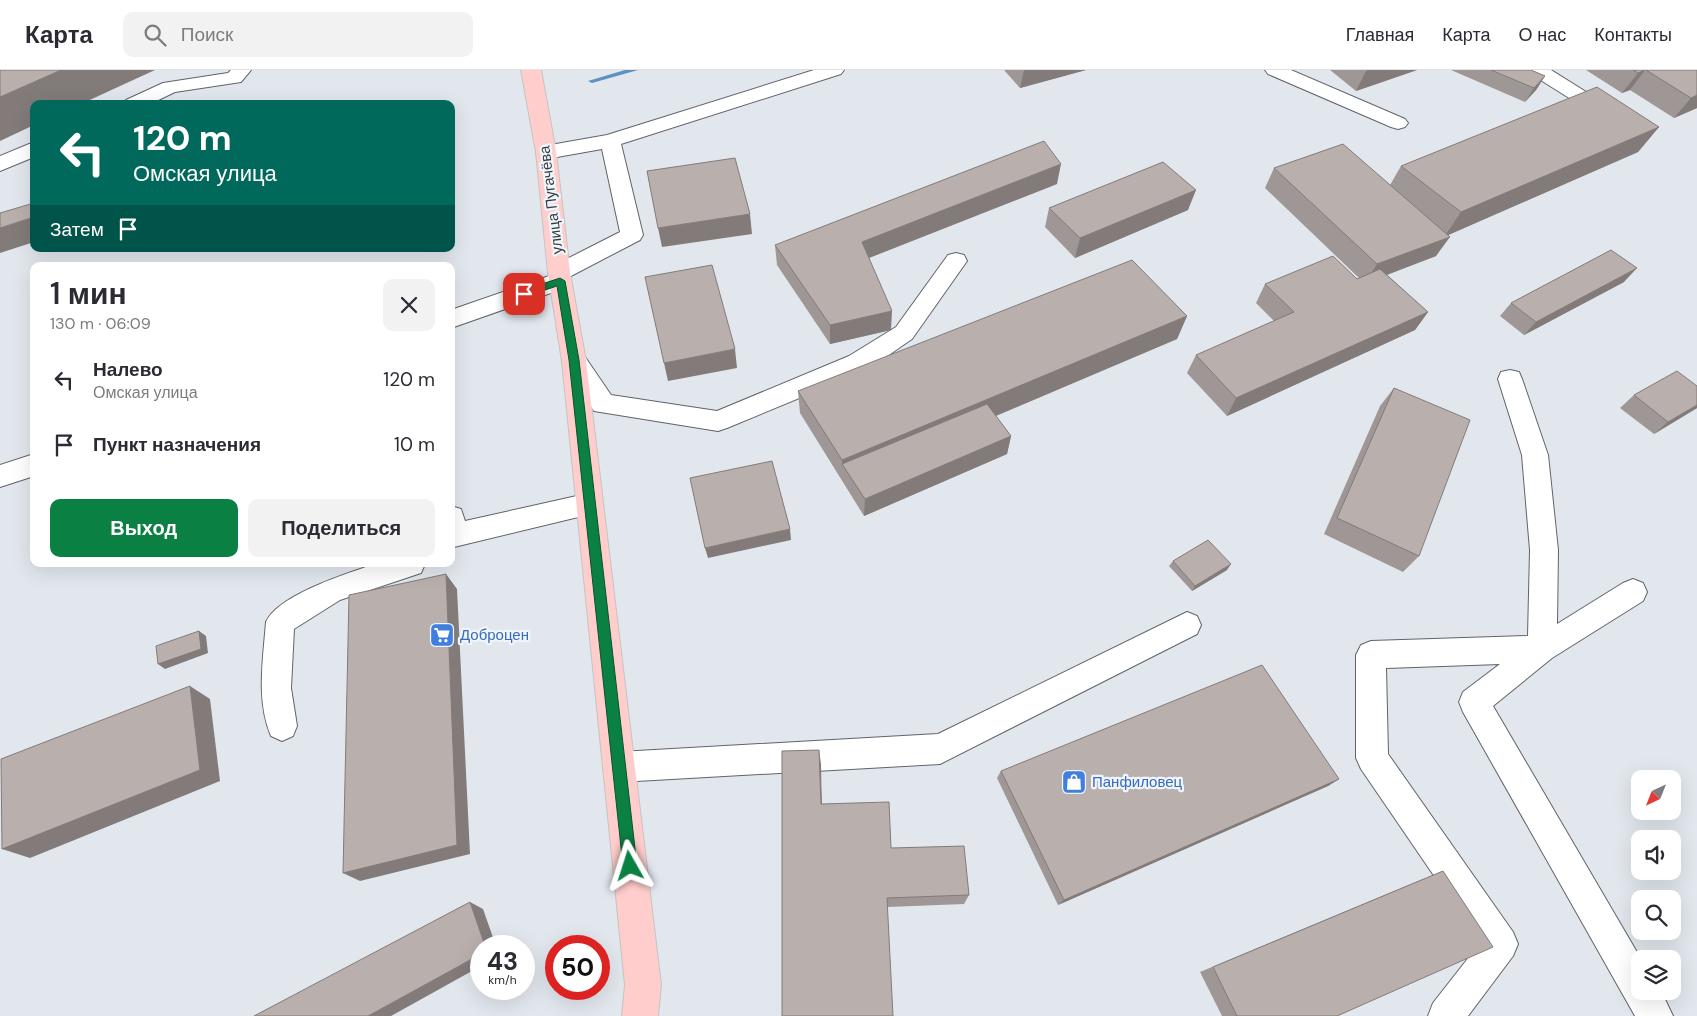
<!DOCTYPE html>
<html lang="ru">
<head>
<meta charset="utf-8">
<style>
  :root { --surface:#fff; --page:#f2f2f3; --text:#2b2b33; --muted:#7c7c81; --line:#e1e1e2; --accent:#0b8043 }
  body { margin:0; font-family:"DM Sans",sans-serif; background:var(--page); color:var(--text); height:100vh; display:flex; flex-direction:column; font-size:19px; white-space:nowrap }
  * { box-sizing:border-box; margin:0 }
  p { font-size:16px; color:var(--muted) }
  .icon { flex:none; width:28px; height:28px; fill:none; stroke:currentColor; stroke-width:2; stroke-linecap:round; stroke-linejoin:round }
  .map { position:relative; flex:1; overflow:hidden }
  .side { position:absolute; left:30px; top:192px; width:425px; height:305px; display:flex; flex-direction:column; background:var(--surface); border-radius:10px; box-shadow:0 5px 20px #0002 }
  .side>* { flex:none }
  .hud { position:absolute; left:30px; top:30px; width:425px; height:152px; border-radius:10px; box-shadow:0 5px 20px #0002; background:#00695c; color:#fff; overflow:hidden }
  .needle { width:32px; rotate:223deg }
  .fabs { position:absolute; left:1631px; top:700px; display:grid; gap:10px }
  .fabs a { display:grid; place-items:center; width:50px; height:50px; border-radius:10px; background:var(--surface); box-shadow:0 5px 20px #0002; font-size:25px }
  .speed { position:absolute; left:470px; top:865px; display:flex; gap:10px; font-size:25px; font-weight:700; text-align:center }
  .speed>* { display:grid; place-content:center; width:65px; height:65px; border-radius:50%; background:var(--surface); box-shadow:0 5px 20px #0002; line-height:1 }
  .speed small { font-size:12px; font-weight:400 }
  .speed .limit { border:8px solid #d22; background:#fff; color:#111 }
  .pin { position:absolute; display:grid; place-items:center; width:42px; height:42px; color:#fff; margin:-21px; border-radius:10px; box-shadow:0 2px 8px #0006 }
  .me { position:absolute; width:55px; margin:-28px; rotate:354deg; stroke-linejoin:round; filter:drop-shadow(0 0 4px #0008) }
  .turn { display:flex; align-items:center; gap:18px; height:105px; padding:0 20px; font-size:22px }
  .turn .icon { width:65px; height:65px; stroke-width:2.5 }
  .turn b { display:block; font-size:35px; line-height:42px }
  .then { display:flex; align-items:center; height:48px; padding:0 20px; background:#0003; gap:10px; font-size:19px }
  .round { display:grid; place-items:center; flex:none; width:52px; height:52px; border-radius:10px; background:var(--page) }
  .summary { display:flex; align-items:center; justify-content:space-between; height:85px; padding:0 20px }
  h1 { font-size:30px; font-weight:600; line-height:38px }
  .primary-button { display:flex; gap:10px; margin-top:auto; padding:10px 20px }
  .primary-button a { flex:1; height:58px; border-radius:10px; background:var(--accent); color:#fff; font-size:20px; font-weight:600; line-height:58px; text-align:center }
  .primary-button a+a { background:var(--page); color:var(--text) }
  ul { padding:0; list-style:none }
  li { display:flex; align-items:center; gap:15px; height:65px; padding:0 20px }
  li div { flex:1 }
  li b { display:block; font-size:19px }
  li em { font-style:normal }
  header { display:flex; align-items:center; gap:30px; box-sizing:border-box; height:70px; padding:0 25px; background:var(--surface); border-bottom:1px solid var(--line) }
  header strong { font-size:24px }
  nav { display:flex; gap:28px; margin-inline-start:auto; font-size:18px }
  .search { width:350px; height:45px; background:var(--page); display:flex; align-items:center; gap:12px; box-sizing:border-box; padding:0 18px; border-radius:10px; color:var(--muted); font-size:19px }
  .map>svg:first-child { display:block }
</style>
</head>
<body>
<header>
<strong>Карта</strong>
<div class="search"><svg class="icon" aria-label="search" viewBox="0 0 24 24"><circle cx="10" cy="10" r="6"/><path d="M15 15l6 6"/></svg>Поиск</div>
<nav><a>Главная</a><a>Карта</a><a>О нас</a><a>Контакты</a></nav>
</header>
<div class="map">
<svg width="1697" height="946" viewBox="0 0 1697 946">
  <rect width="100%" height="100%" fill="#e2e7ee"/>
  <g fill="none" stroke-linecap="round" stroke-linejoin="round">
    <path fill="#5d90c3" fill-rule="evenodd" d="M625,0H638L592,13L588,11Z"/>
    <defs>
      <path id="minor" d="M231,0H251L241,12L175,22L150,34H123L126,30L163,13L228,3Z
        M814,0H844L841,4L621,74L643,165L640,170L569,207L571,211L568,217L451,258V240L549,206L548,203L551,197L620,162L602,79L546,89L539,87L536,82L539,77L607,65Z
        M1265,0H1291L1405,49L1408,53L1405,57L1398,59L1391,57L1268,4Z
        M1528,0H1551L1599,30L1602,34L1599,38L1592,40L1585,38L1531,4Z
        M34,72V87L0,101V86Z
        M956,183L964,185L967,191L912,269L867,300L727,358L718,361L594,341L562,291L565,284L574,282L583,284L611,325L717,341L849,286L896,257L948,185Z
        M1510,300L1519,302L1522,309L1548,385L1558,480L1557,554L1623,513L1633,509L1643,513L1647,522L1643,531L1552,588L1493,636L1641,889L1640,921H1661L1673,946H1635L1463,642L1459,632L1463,622L1500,594L1386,598L1388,684L1513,862L1518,874L1513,886L1468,946H1428L1433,933L1480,873L1361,699L1356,688V585L1361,575L1371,571L1528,566L1530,480L1522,385L1498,309L1501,302Z
        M34,384V406L0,417V395Z
        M590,423L599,426L603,434L599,442L454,477L451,476V436L461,439L465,451Z
        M375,494H425L421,503L340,530L294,559L291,618L297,656L293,666L282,671L271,666C256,631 263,590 266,552C278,525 348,503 375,494Z
        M1187,542L1197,546L1201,555L1197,564L940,694L619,712L608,708L603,697L608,686L619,682L938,664Z"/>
      <path id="major" d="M521,0H541L556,82L570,203L586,291L661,915L658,946H622L625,915L562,291L548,203L536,82Z"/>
    </defs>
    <use href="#minor" stroke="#5f646a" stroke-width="2"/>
    <use href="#major" stroke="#c3c4c5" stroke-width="2"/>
    <use href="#minor" fill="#fff" fill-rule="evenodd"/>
    <use href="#major" fill="#ffcdcb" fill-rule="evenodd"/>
  </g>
  <path fill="#9f9795" d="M1004,0H1086L1020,18Z
    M1330,0H1417L1356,21Z
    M1451,0H1531L1545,6L1536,20L1525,32Z
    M1586,0H1697V38L1674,48L1630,20L1622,23Z
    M1659,57L1638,82L1447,165L1436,186L1387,205L1428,242L1415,260L1227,346L1187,303L1196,285L1274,251L1256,233L1265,214L1357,209L1359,208L1265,118L1274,98L1390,115L1401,96Z
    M1057,114L869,188L891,260L830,274L777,195L775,175Z
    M1049,138L1188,140L1075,188L1045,157Z
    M1624,212L1524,265L1500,246L1511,233Z
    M1187,246L1177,269L996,346L1011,366L1007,384L864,446L800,343L798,321Z
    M1697,316V338L1654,364L1620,338L1634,325Z
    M1394,318L1419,486L1403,502L1324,464L1380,336Z
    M1173,491L1227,500L1192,521L1169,496Z
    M819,680L822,734L891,778L969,825L964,834L888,837L782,946Z
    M1001,701L1339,709L1328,716L1058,835L997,708Z
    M1423,809L1337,946H1222L1200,902Z"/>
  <path fill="#827b79" d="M61,0H155L81,34H34V55L0,71V27Z
    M1024,0H1086L1020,18Z
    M1368,0H1417L1356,21L1366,1Z
    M1645,0L1630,20L1622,23L1638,3Z
    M1545,6L1536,20L1525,32L1534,18Z
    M1697,25V38L1674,48L1691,28Z
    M1659,57L1638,82L1444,167L1461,142Z
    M1061,94L1057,114L861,191L862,172Z
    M1196,120L1188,140L1075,188L1080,168Z
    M750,144L752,164L662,177L658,158Z
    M34,147V172L0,183V158Z
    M1450,167L1436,186L1365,213L1377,194Z
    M1637,198L1624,212L1524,265L1536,252Z
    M892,241L891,260L830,274V255Z
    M1428,242L1415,260L1227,346L1236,328Z
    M1187,246L1177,269L851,407L842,394V411V390Z
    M735,279L737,298L668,311L664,293Z
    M1697,335V338L1654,364L1668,352Z
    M1011,366L1007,384L864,446L865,429Z
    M790,459L791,470L708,488L705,478Z
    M1231,494L1227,500L1192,521L1195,516Z
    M446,504L457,519L470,784L360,811L343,803Z
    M199,561L206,566L208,583L165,599L158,594Z
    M190,616L210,629L220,711L30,788L2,779Z
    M819,680L821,694L822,747L821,734Z
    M1339,709L1328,716L1058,835L1064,830Z
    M470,832L483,839L496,876H485Z
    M481,884V896L391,946H368Z"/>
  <path fill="#b9b0ad" stroke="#827b79" d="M0,0H61L0,27Z
    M1491,0H1531L1545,6L1534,18Z
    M1633,0H1645L1638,3Z
    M1646,0H1697V25L1691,28Z
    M1597,17L1659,57L1461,142L1401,96Z
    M1044,71L1061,94L862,172L892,241L830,255L775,175Z
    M1343,74L1450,167L1377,194L1274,98Z
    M735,88L750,144L658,158L647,101Z
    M1163,92L1196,120L1080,168L1049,138Z
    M34,133V147L0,158V143Z
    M1611,180L1637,198L1536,252L1511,233Z
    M1333,186L1357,209L1380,199L1428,242L1236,328L1196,285L1294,242L1265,214Z
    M1132,190L1187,246L842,390L798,321Z
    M712,195L735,279L664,293L645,207Z
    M1677,301L1697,316V335L1668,352L1634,325Z
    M1394,318L1470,350L1419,486L1337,448Z
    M987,334L1011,366L865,429L842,394Z
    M772,391L790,459L705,478L690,408Z
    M1208,470L1231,494L1195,516L1173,491Z
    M446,504L457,775L343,803L349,525Z
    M199,561L201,579L158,594L156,576Z
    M1262,595L1339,709L1064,830L1001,701Z
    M190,616L200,700L2,779L1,689Z
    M819,680L821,734L889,732L891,778L964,776L969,825L887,828L893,946H782V681Z
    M1443,801L1493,877L1337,946H1237L1213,897Z
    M470,832L485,876H481V884L368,946H254Z"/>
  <path fill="#0b8043" stroke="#07532c" d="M560,208L565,211L579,290L637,796L635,801L630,803L625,801L623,796L569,290L557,216L524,227L519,224L521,221Z"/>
  <defs>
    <symbol id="supermarket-square" viewBox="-11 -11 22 22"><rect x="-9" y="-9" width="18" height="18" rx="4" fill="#3f7fe0" stroke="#eff5fb"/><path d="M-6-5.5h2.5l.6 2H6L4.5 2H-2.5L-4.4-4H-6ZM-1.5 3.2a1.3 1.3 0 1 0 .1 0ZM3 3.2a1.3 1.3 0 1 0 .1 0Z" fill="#fff"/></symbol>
    <symbol id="shop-square" viewBox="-11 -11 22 22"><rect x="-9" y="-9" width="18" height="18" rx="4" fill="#3f7fe0" stroke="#eff5fb"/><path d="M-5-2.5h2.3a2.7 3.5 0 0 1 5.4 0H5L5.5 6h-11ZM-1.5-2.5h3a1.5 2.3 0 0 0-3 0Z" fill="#fff"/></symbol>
  </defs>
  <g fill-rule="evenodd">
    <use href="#supermarket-square" x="428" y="551" width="28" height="28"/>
    <use href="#shop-square" x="1060" y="698" width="28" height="28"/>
  </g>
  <g text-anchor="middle" stroke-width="4.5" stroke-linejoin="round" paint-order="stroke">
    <g font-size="15" fill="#383b3d" stroke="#eff5fb">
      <text transform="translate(551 130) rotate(-97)" y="5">улица Пугачёва</text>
    </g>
    <g font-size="15" fill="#366cbe" stroke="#eff5fb" text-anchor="start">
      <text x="460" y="570">Доброцен</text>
      <text x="1092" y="717">Панфиловец</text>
    </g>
  </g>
</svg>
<div class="fabs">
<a><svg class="needle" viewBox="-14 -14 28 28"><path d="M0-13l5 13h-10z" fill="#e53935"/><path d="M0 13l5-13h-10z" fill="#7c7c81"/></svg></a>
<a><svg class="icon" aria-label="sound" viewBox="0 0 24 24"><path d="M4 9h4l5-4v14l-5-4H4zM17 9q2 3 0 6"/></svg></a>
<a><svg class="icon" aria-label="search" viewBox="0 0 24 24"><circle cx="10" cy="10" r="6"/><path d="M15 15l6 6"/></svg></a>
<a><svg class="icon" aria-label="layers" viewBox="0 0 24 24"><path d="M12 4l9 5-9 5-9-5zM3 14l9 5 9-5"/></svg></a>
</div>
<div class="speed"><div>43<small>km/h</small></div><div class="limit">50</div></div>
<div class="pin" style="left:524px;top:224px;background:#d93025"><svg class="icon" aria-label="arrive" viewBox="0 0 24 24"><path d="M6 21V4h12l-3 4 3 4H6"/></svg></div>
<svg class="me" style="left:630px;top:796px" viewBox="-20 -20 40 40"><path d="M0-17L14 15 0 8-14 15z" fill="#0b8043" stroke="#fff" stroke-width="4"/></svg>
<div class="hud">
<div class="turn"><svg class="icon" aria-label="left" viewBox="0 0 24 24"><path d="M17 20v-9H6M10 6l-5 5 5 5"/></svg><div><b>120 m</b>Омская улица</div></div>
<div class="then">Затем<svg class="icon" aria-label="arrive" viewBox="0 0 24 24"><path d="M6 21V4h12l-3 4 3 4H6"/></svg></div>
</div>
<section class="side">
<div class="summary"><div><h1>1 мин</h1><p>130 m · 06:09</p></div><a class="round"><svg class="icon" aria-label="close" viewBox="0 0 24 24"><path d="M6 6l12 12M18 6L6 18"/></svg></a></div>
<ul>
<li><svg class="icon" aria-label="left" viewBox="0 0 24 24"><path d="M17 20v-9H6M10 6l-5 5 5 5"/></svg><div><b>Налево</b><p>Омская улица</p></div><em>120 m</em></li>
<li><svg class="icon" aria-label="arrive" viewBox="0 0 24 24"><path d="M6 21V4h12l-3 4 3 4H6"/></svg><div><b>Пункт назначения</b></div><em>10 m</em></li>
</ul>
<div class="primary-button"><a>Выход</a><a>Поделиться</a></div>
</section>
</div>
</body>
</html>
